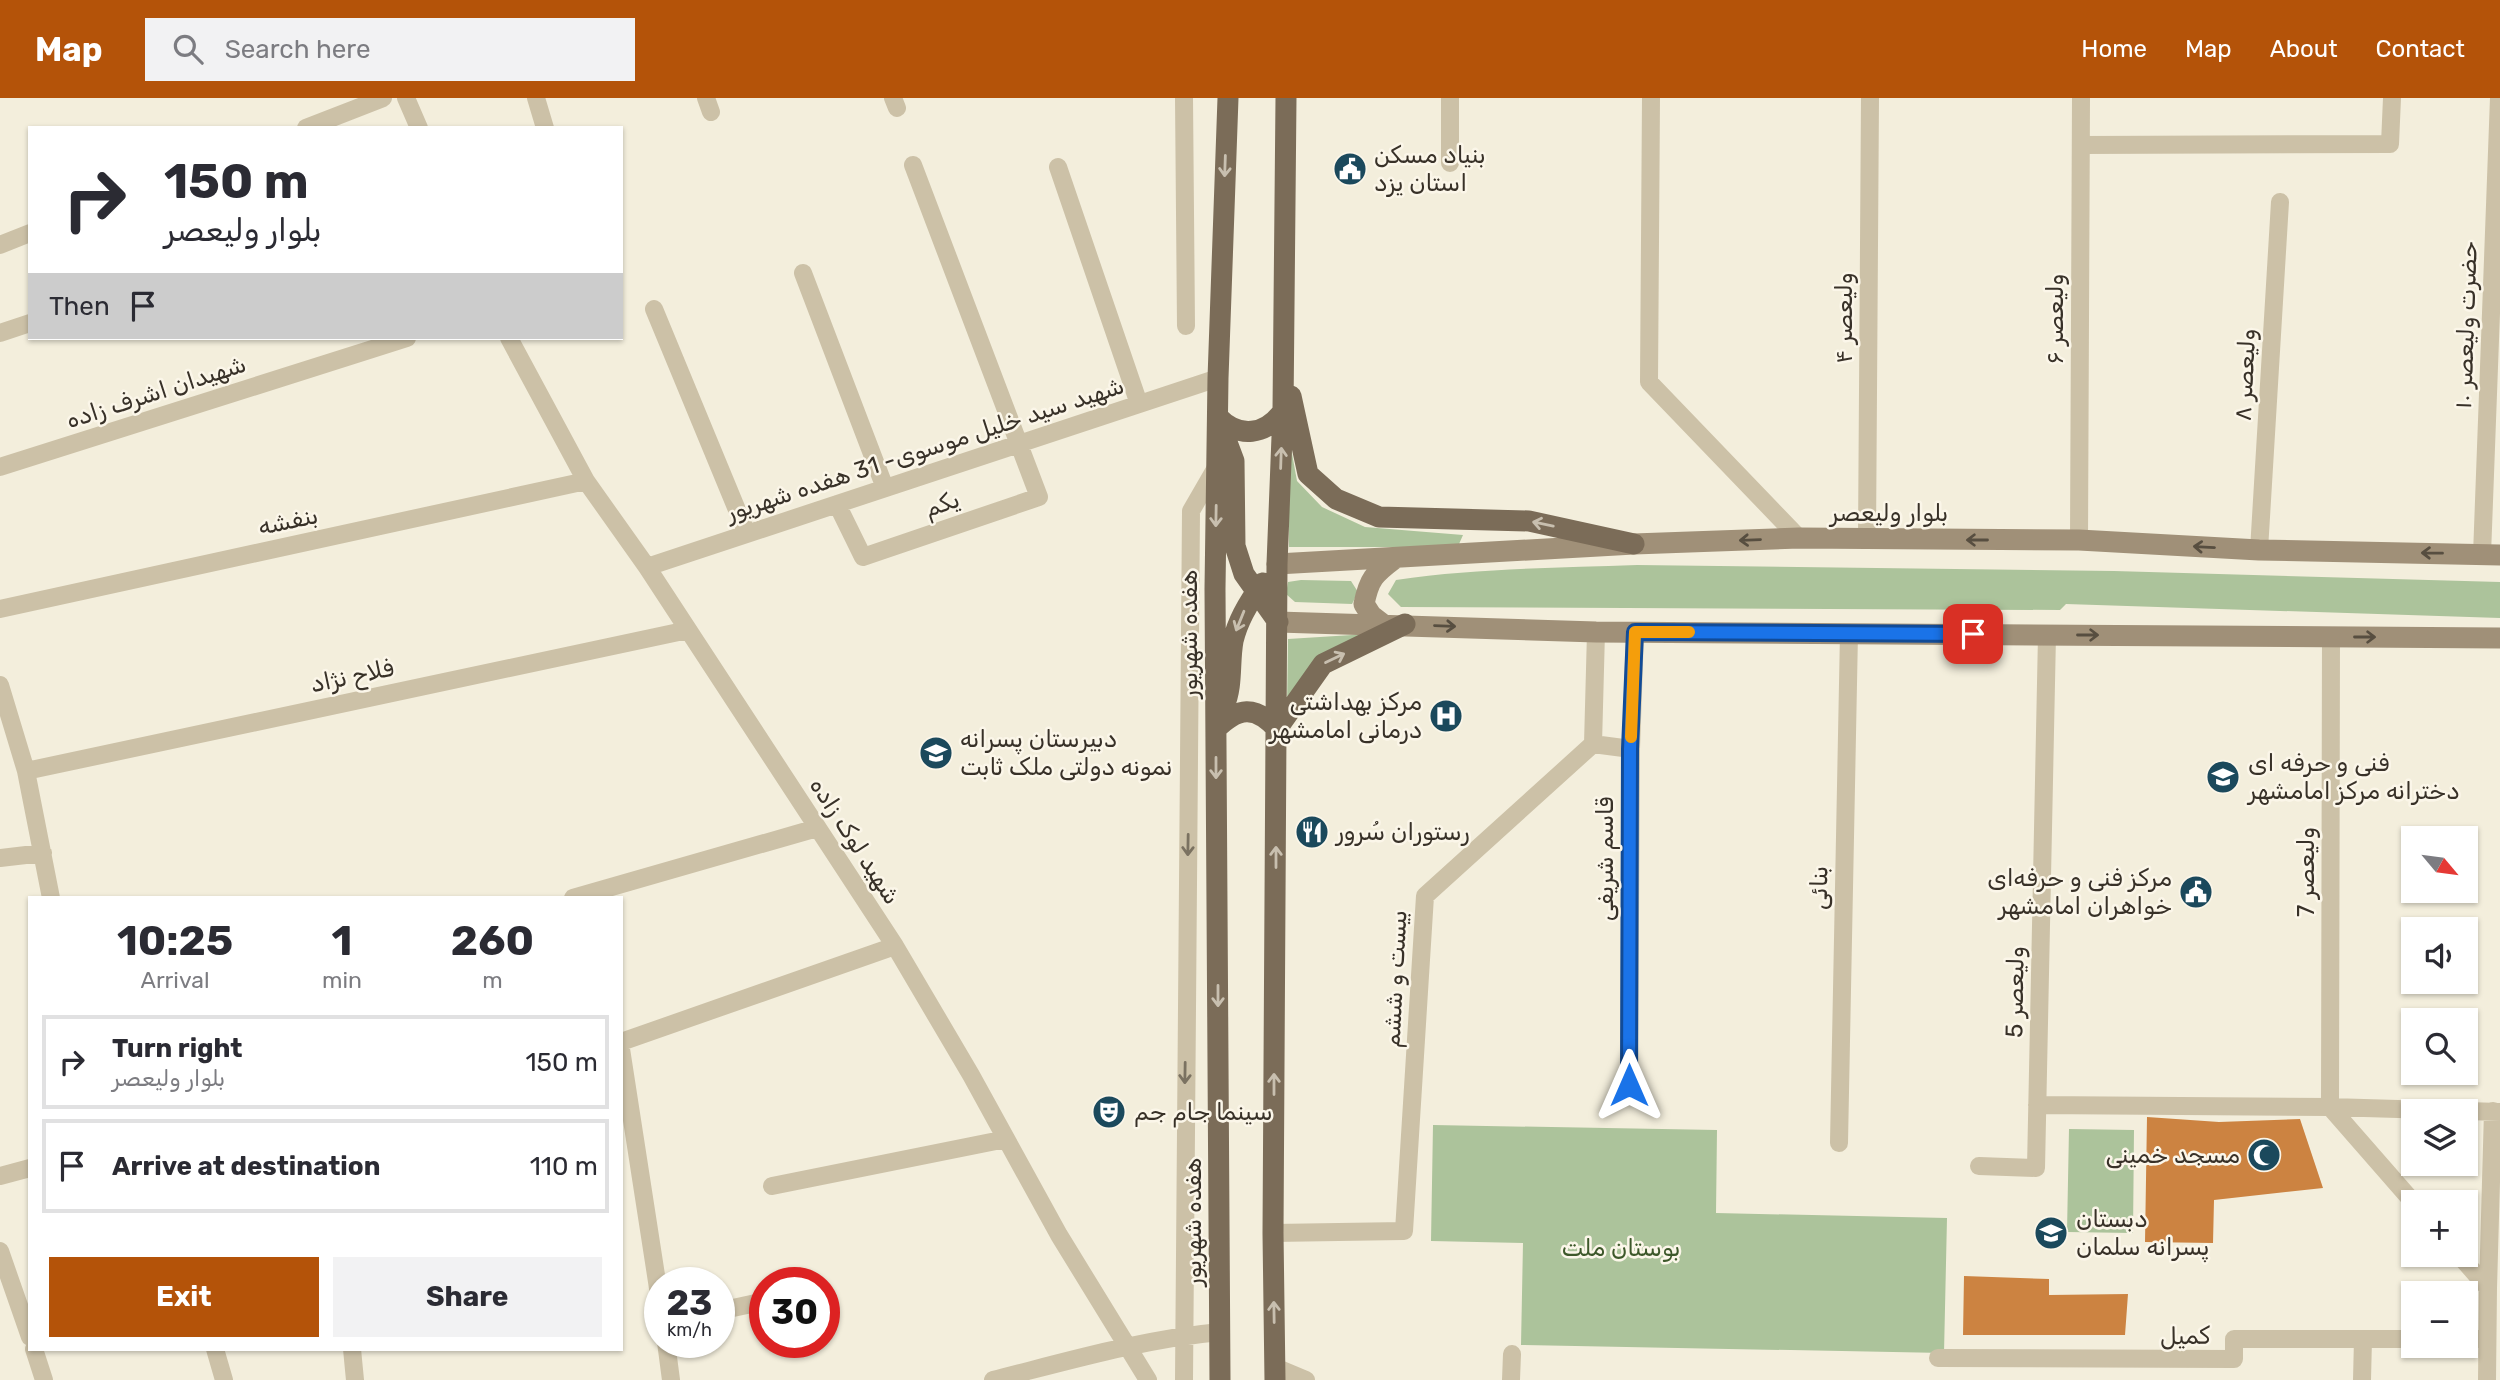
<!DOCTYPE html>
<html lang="en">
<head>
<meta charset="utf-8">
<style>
  :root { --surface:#fff; --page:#f2f2f3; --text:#2b2b33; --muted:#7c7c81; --line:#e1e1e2; --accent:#b45309 }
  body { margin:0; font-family:Rubik,"Noto Sans Arabic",sans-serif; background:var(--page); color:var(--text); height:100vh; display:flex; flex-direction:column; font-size:26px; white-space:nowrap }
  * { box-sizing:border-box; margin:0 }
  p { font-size:23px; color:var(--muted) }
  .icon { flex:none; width:38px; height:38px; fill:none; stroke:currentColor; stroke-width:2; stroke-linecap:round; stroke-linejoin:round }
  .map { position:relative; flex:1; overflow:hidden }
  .details { position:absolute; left:28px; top:798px; width:595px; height:455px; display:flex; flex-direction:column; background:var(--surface); border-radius:0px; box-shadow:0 2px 5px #0004 }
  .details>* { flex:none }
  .top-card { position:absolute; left:28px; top:28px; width:595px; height:214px; border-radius:0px; box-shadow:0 2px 5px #0004; background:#fff; color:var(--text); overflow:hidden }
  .needle { width:46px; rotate:119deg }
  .controls { position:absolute; left:2401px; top:728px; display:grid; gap:14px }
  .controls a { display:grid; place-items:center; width:77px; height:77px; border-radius:0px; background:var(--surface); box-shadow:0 2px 5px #0004; font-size:35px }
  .speed { position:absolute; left:644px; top:1169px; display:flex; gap:14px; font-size:35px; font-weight:700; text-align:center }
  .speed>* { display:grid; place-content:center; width:91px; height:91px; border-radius:50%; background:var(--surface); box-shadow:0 2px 5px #0004; line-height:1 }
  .speed small { font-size:18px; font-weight:400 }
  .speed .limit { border:10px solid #d22; background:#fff; color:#111 }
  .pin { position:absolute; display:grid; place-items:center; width:60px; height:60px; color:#fff; margin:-30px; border-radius:14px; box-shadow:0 4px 10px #0006 }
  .me { position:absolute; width:77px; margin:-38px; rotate:0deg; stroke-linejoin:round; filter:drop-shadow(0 0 5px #0008) }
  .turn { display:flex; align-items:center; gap:24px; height:147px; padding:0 21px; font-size:32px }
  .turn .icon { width:91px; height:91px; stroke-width:2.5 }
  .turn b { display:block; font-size:49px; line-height:60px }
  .then { display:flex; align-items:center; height:66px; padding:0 21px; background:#0003; gap:14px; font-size:26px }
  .eta { display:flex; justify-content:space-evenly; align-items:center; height:119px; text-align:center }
  .eta b { font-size:42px; font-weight:700; line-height:49px }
  .primary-button { display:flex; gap:14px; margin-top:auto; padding:14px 21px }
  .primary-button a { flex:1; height:80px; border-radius:0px; background:var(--accent); color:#fff; font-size:28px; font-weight:700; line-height:80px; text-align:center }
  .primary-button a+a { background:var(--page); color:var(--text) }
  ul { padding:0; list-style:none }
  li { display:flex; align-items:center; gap:21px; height:94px; margin:0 14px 10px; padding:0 7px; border:4px solid var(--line); border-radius:0px }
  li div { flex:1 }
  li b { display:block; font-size:26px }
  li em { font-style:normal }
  header { display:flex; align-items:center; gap:42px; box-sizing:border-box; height:98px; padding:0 35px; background:var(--accent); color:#fff }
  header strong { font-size:33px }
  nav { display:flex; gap:38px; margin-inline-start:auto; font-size:24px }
  .search { width:490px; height:63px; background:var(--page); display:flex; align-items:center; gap:18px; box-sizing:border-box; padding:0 24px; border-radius:0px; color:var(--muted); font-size:26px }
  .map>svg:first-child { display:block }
</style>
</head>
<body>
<header>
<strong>Map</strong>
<div class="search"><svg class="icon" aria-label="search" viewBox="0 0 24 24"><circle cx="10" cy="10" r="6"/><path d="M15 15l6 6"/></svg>Search here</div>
<nav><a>Home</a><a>Map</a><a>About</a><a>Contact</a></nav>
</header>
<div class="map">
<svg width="2500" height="1282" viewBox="0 0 2500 1282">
  <rect width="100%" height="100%" fill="#f3eedc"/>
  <path fill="#acc39b" d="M1289,339L1297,383L1322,409L1365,429L1463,437L1459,446L1454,449H1289Z
    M1637,467L2114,473L2500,484V520L2066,506L2060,512L1401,509L1388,496L1396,482C1476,470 1556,470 1637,467Z
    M1301,482L1351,483L1358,494L1352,506L1295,504L1286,496L1288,484Z
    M1368,536L1287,610L1288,541Z
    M1433,1027L1717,1032L1716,1115L1947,1120L1944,1255L1521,1247L1523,1145L1431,1143Z
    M2069,1031L2134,1032L2133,1135L2067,1134Z"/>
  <path fill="#cc8341" d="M2147,1019L2219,1024L2300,1021L2323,1090L2214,1102L2213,1145L2145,1144Z
    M1964,1178L2049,1181V1197L2128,1196L2125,1237H1963Z"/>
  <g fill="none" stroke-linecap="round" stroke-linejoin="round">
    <path stroke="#ccc1a7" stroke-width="18" d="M406,0L419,30
      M536,0L545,30
      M706,0L711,14
      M893,0L897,10
      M1184,0L1186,228
      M1651,0L1649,284L1799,440
      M306,30L383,0
      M2081,47L2390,46L2392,0
      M1450,65V0
      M1058,69L1139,306
      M0,147L30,135
      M803,175L885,390
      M654,211L747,436
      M0,235L30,225
      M509,240L586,383L647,469L895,848L971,977L1059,1137L1148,1282
      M0,369L407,240
      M837,406L863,459L1039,399L913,67
      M1867,441L1870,0
      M2079,442L2081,0
      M2259,452L2280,104
      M2482,457L2499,0
      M647,469L1218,280
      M0,511L586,383
      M0,587L26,673L51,800
      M1593,646L1631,651
      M26,673L688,532
      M0,760L43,755
      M573,800L817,730
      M621,944L895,848
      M621,951L660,1203
      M1629,987L1631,651L1635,534
      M2037,1007L2330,1009L2500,1014
      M2330,1009L2331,539
      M2330,1009L2413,1104
      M1839,1045L1849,535
      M1979,1068L2036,1070L2047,537
      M0,1078L30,1070
      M772,1088L1006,1041
      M1273,1135L1404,1133L1425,798L1593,646L1596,534
      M0,1153L30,1239
      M2459,1157L2488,1190L2487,1282
      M2488,1190L2493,1013
      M719,1213L765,1203
      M2466,1241H2487
      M666,1244L671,1282
      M34,1251L44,1282
      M215,1251L224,1282
      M352,1251L355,1282
      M1938,1260L2234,1261V1241H2413
      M1275,1269L1306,1282
      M993,1282C1068,1263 1143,1241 1220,1234
      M1184,1282L1191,413L1217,368
      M1511,1282L1512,1256
      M2362,1282L2363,1241"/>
    <path stroke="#a09078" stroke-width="21" d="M1277,466L1634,446L1799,440L2079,442L2259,452L2500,457
      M1278,524L1596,534L2500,540
      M1384,527L1371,517L1364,506C1369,481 1374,476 1394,461"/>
    <path stroke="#7b6c58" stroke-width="21" d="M1291,298L1308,376L1336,401L1379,419L1529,423L1634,446
      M1218,319C1239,341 1266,337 1283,313
      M1222,331L1234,363L1235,448L1244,476L1278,524
      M1224,608C1233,587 1229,565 1233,543C1238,521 1250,502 1263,485
      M1216,631C1238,609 1255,607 1277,631L1323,566L1405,526
      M1220,1282L1215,491L1218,280L1228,0
      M1275,1282L1273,1135L1277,466L1283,313L1286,0"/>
  </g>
  <defs><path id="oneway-shaft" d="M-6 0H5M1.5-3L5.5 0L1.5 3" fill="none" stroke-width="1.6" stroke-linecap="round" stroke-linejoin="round" transform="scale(1.75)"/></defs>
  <g stroke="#c8bfaf">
    <use href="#oneway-shaft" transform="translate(1225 68) rotate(92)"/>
    <use href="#oneway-shaft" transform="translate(1281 360) rotate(-88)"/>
    <use href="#oneway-shaft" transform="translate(1216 418) rotate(91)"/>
    <use href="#oneway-shaft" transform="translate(1543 426) rotate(-168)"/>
    <use href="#oneway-shaft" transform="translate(1240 523) rotate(112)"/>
    <use href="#oneway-shaft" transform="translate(1335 560) rotate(-26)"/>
    <use href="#oneway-shaft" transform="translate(1216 670) rotate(90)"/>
    <use href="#oneway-shaft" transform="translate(1276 759) rotate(-90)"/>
    <use href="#oneway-shaft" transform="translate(1218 898) rotate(90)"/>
    <use href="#oneway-shaft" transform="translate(1274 986) rotate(-90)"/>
    <use href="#oneway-shaft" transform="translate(1274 1214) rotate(-91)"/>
  </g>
  <g stroke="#574e40">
    <use href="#oneway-shaft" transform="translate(1750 442) rotate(178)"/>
    <use href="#oneway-shaft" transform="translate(1977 442) rotate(-180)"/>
    <use href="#oneway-shaft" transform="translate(2204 449) rotate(-177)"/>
    <use href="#oneway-shaft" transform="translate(2432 455) rotate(-179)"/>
    <use href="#oneway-shaft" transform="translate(1445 528) rotate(2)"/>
    <use href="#oneway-shaft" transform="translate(2088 537)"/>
    <use href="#oneway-shaft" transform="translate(2365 539)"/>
  </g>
  <g stroke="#7b7261">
    <use href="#oneway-shaft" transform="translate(1188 747) rotate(91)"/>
    <use href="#oneway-shaft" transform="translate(1185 975) rotate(91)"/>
  </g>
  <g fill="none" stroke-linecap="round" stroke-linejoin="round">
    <defs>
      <path id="route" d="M1629,987L1630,651L1635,534L1973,536"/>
    </defs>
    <use href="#route" stroke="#114b97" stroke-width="18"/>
    <use href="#route" stroke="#1a73e8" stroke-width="12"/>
    <path stroke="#f59e0b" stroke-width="12" d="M1631,639L1635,534H1689"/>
  </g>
  <defs>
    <symbol id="civic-disc" viewBox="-11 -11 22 22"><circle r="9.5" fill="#1b495c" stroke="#fbf6e9"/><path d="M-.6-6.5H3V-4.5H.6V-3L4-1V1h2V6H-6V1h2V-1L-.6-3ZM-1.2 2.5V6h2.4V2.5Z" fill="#fff"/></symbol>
    <symbol id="hospital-disc" viewBox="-11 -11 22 22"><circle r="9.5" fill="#1b495c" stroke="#fbf6e9"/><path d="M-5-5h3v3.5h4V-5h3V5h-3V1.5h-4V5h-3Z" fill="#fff"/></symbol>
    <symbol id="school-disc" viewBox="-11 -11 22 22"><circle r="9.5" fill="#1b495c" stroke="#fbf6e9"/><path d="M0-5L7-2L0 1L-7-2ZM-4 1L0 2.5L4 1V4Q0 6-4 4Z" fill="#fff"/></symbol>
    <symbol id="restaurant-disc" viewBox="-11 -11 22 22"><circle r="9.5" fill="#1b495c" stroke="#fbf6e9"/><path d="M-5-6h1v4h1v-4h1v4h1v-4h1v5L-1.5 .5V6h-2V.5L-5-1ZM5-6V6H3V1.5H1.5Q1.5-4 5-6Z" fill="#fff"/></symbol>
    <symbol id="theatre-disc" viewBox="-11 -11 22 22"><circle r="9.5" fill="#1b495c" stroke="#fbf6e9"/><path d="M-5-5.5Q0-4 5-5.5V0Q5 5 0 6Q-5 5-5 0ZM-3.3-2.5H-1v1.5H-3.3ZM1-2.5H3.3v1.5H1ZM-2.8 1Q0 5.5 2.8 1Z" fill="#fff"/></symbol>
    <symbol id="mosque-disc" viewBox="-11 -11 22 22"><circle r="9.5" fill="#1b495c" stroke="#fbf6e9"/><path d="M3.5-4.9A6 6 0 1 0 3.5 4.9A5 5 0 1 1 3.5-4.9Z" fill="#fff"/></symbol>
  </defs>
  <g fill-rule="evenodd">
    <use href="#civic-disc" x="1331" y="52" width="38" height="38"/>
    <use href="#hospital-disc" x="1427" y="599" width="38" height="38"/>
    <use href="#school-disc" x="917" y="636" width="38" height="38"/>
    <use href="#school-disc" x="2204" y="660" width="38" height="38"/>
    <use href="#restaurant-disc" x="1293" y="715" width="38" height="38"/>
    <use href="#civic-disc" x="2177" y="775" width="38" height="38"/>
    <use href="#theatre-disc" x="1090" y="995" width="38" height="38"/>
    <use href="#mosque-disc" x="2245" y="1038" width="38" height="38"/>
    <use href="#school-disc" x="2032" y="1116" width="38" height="38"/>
  </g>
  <g text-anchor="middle" stroke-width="5" stroke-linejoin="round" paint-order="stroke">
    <g font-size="24" fill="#383128" stroke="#fbf6e9" text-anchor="start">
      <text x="1374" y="65">بنیاد مسکن<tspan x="1374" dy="28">استان یزد</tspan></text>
      <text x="1422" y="612" text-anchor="end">مرکز بهداشتی<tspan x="1422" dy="28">درمانی امامشهر</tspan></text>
      <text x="960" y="649">دبیرستان پسرانه<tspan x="960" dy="28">نمونه دولتی ملک ثابت</tspan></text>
      <text x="2248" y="673">فنی و حرفه ای<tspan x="2248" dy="28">دخترانه مرکز امامشهر</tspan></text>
      <text x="1336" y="742">رستوران سُرور</text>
      <text x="2172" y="788" text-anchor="end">مرکز فنی و حرفه‌ای<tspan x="2172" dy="28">خواهران امامشهر</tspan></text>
      <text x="1134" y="1022">سینما جام جم</text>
      <text x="2240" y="1065" text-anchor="end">مسجد خمینی</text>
      <text x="2076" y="1129">دبستان<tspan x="2076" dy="28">پسرانه سلمان</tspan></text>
    </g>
    <g font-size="24" fill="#383128" stroke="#fbf6e9">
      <text transform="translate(1844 220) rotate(-90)" y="8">ولیعصر ۴</text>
      <text transform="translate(2055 221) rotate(-90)" y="8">ولیعصر ۶</text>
      <text transform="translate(2466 227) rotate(-88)" y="8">حضرت ولیعصر ۱۰</text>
      <text transform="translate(2245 277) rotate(-87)" y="8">ولیعصر ۸</text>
      <text transform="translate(156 294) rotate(-18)" y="8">شهیدان اشرف زاده</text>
      <text transform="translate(925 351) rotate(-18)" y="8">شهید سید خلیل موسوی- 31 هفده شهریور</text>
      <text transform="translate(942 406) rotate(-19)" y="8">یکم</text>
      <text x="1889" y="423">بلوار ولیعصر</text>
      <text transform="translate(288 423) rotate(-12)" y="8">بنفشه</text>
      <text transform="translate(1189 536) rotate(-90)" y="8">هفده شهریور</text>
      <text transform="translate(352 578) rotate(-12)" y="8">فلاح نژاد</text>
      <text transform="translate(855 743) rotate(57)" y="8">شهید لوک زاده</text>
      <text transform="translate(1605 761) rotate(-90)" y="8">قاسم شریفی</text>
      <text transform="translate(2306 774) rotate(-90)" y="8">ولیعصر 7</text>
      <text transform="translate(1819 790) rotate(-89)" y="8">بنائی</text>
      <text transform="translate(1395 881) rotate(-87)" y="8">بیست و ششم</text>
      <text transform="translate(2015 894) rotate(-89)" y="8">ولیعصر 5</text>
      <text transform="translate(1193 1124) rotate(-90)" y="8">هفده شهریور</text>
      <text transform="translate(2185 1238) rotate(-1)" y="8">کمیل</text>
    </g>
    <g font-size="24" fill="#3d582a" stroke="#fbf6e9">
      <text x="1621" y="1158">بوستان ملت</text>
    </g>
  </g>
</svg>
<div class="controls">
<a><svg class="needle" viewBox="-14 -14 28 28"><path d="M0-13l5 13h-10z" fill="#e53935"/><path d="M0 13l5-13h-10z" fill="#7c7c81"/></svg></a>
<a><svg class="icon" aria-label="sound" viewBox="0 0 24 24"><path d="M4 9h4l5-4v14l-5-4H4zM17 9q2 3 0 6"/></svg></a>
<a><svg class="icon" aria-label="search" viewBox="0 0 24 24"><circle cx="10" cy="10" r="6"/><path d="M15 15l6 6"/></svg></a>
<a><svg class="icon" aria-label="layers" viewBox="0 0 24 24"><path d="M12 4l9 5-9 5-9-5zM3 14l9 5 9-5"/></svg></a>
<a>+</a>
<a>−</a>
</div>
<div class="speed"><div>23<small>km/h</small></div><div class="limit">30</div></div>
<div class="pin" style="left:1973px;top:536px;background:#d93025"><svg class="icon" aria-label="arrive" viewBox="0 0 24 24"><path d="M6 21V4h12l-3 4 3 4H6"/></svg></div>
<svg class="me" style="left:1629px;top:987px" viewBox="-20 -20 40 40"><path d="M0-17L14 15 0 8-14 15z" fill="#1a73e8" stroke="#fff" stroke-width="4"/></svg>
<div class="top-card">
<div class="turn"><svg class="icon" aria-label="right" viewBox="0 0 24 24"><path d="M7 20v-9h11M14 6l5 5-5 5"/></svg><div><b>150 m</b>بلوار ولیعصر</div></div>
<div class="then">Then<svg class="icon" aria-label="arrive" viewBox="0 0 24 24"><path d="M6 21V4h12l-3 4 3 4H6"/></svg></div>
</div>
<section class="details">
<div class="eta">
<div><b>10:25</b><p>Arrival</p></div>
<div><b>1</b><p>min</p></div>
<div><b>260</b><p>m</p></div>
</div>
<ul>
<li><svg class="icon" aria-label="right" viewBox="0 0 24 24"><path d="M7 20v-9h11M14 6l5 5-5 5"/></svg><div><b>Turn right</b><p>بلوار ولیعصر</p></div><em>150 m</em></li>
<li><svg class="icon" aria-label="arrive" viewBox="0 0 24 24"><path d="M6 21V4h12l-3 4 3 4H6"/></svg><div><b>Arrive at destination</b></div><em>110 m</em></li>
</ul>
<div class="primary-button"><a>Exit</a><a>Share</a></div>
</section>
</div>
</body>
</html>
